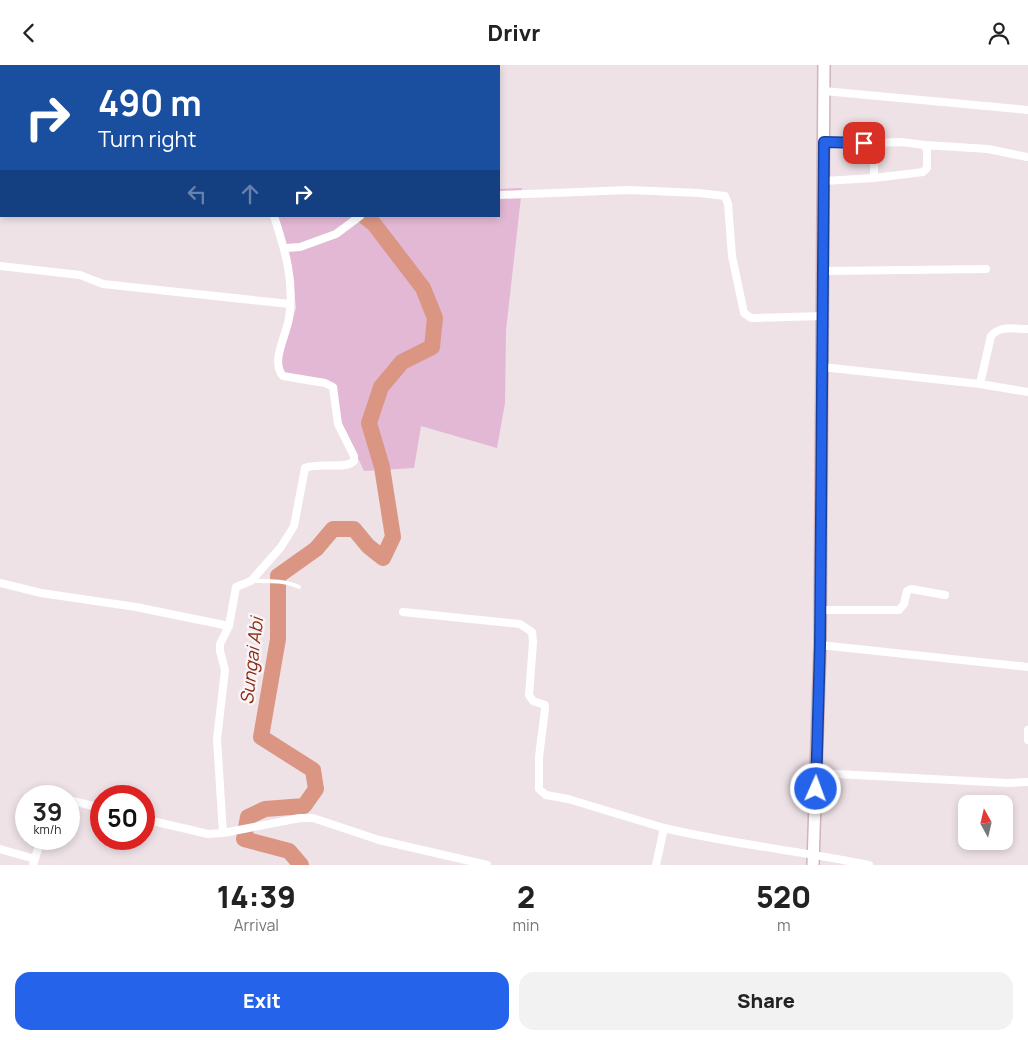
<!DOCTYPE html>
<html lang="en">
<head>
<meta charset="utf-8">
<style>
  :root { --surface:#fff; --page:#f2f2f2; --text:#222; --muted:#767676; --accent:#2563eb }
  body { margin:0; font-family:Manrope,sans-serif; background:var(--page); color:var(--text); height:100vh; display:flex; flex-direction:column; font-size:19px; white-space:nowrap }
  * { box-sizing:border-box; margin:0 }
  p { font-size:16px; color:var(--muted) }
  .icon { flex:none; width:28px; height:28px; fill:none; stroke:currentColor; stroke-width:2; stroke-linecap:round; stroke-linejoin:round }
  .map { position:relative; height:800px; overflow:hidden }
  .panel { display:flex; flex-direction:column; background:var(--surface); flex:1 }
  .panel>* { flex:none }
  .hud { position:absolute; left:0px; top:0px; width:500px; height:152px; box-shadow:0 2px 8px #0003; background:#1a4fa0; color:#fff; overflow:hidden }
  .needle { width:32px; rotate:352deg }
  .controls { position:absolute; left:958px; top:730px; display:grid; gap:10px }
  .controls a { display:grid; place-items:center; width:55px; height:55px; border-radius:10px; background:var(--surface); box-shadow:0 2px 8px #0003; font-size:25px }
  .speed { position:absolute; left:15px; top:720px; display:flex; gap:10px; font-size:25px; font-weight:700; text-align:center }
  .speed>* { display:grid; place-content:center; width:65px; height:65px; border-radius:50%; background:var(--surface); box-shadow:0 2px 8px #0003; line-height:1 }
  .speed small { font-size:12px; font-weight:400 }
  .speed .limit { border:8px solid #d22; background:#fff; color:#111 }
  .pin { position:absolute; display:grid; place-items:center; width:42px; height:42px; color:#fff; margin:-21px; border-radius:10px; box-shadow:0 2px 8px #0006 }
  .me { position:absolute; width:55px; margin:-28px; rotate:2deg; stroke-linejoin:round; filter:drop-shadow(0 0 4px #0008) }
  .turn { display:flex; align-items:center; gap:18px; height:105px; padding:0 15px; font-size:22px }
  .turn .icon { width:65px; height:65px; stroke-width:2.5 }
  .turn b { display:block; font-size:35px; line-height:42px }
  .lanes { display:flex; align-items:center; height:48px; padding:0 15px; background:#0003; justify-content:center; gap:25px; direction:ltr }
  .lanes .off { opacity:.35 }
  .eta { display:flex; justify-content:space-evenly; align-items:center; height:85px; text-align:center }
  .eta b { font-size:30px; font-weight:800; line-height:35px }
  .cta { display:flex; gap:10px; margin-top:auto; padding:10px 15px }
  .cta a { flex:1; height:58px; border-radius:15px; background:var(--accent); color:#fff; font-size:20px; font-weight:800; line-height:58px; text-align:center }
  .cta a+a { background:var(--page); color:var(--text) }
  header { display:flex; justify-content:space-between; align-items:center; height:65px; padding:0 15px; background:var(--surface); font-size:22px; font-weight:800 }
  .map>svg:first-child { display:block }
</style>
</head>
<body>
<header><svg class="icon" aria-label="back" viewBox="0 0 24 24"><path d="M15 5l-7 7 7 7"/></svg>Drivr<svg class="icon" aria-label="person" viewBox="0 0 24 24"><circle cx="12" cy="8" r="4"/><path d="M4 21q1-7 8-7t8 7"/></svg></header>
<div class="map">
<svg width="1028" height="800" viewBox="0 0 1028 800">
  <rect width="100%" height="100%" fill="#eee2e7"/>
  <path fill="#e2b8d4" d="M522,123L506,265L505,338L497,383L421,361L414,403L364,406L340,354L337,320L286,312L280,296L296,243L290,191L277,151H499V124Z"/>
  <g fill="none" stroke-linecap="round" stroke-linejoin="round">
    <path stroke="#da9683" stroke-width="16" d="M310,1L311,0
      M301,800L289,786L244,774L248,752L265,744L304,741L316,724L313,705L261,672L278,574V511L316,484L333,464H354L368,481L383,493L393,472L382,402L369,358L381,322L402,297L432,282L435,253L423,223L374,159L364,151"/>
    <defs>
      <path id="secondary" d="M813,800L820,580L824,0"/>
    </defs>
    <use href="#secondary" stroke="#cfb4bc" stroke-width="14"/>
    <path stroke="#fff" stroke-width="4" d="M252,516C268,516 284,515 299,522"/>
    <path stroke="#fff" stroke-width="8" d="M140,0L151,1
      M365,0V1
      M243,1V0
      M824,26L1028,45
      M925,80L988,84L1027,92
      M874,113L923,107L927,103V86L925,80L901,77L874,78
      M824,116L874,113V78L824,77
      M499,130L629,125L699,128L725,131L728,139L732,191L744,248L751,253H757L823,251
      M286,183L300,182L336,169L360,151
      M0,201L80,210L103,219L290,239
      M823,206L986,204
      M822,302L980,319L991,271C1000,260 1014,264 1028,264
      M980,319L1028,327
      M0,518L41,528L136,542L229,561
      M820,545H899L904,539L907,526L911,524L945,530
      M403,547L520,559L532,567L533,577L529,630L533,636L545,640V644L539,692V724L546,730L568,734L664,763
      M820,580L1028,602
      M1028,665V675
      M817,708L1008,718L1028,717
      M69,735L101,743
      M144,754L208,769L223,768L300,753H313L379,775L487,800
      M223,768L217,674L225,605L220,586V579L229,561L236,522L251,516L281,482L294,461L305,403C318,397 346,405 354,396V391L338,359L333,322L325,318L283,311C270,297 287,269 289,253C295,217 285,185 274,151
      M0,784L35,794
      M33,800L41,774
      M656,800L664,763C731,779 801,786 869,800"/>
    <use href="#secondary" stroke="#fff" stroke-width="11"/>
  </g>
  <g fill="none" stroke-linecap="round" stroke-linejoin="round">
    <defs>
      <path id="route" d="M816,724L820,580L824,77L864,78"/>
    </defs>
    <use href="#route" stroke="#184099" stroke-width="12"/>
    <use href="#route" stroke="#2563eb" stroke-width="9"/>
  </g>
  <g text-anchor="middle" stroke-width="5" stroke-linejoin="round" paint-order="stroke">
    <g font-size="18" font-style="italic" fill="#852c12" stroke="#faf3f6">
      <text transform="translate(252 596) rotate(-83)" y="6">Sungai Abi</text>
    </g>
  </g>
</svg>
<div class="controls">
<a><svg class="needle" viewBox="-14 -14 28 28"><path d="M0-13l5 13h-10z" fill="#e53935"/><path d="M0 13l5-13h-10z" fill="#767676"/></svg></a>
</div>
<div class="speed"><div>39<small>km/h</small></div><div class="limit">50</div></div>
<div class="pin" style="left:864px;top:78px;background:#d93025"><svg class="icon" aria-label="arrive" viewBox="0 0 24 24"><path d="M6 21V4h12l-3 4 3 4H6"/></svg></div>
<svg class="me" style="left:816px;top:724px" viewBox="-20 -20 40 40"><circle r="17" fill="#2563eb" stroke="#fff" stroke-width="3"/><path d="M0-11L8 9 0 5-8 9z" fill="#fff"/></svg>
<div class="hud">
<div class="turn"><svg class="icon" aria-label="right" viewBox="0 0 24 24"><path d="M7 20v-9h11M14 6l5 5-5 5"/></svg><div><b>490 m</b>Turn right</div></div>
<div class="lanes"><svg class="icon off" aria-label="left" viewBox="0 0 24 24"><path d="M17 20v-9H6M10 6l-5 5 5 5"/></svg><svg class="icon off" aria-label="ahead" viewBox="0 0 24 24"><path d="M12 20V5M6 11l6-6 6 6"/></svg><svg class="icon" aria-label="right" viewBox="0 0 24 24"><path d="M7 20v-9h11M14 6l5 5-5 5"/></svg></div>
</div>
</div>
<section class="panel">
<div class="eta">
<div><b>14:39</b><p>Arrival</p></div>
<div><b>2</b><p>min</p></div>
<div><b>520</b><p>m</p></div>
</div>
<div class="cta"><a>Exit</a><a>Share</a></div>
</section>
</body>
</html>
